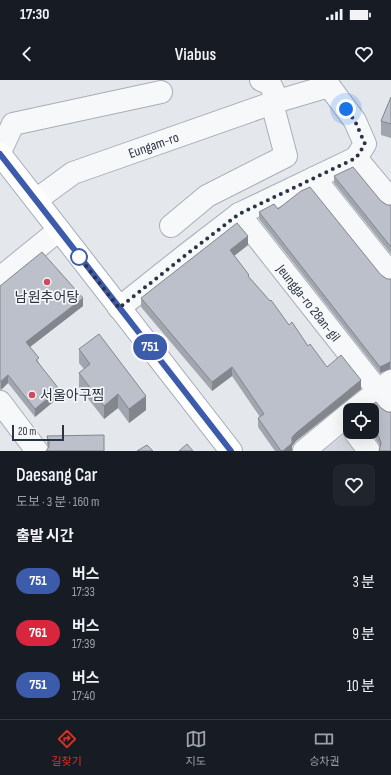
<!DOCTYPE html>
<html lang="ko">
<meta charset="utf-8">
<style>
:root{--surface:#171b24;--page:#20242c;--text:#f1f3f6;--muted:#9ea1a6;--line:#363941;--accent:#d93025}
body{margin:0;font-family:"Sofia Sans Condensed","Noto Sans KR",sans-serif;background:var(--page);color:var(--text);height:100vh;display:flex;flex-direction:column;font-size:15px;white-space:nowrap}
*{box-sizing:border-box;margin:0}
p{font-size:13px;color:var(--muted)}
.icon{flex:none;width:22px;height:22px;fill:none;stroke:currentColor;stroke-width:2;stroke-linecap:round;stroke-linejoin:round}
.map{position:relative;height:371px;overflow:hidden}
.panel{display:flex;flex-direction:column;background:var(--surface);flex:1}
.panel>*{flex:none}
.badge{padding:0 8px;border-radius:13px;font-size:14px;line-height:26px}
.buttons{position:absolute;left:343px;top:323px;display:grid;gap:8px}
.buttons a{display:grid;place-items:center;width:36px;height:36px;border-radius:8px;background:var(--surface);box-shadow:0 4px 16px #0002;font-size:20px}
.scale{position:absolute;left:12px;bottom:10px;width:52px;box-sizing:border-box;padding-left:4px;border:2px solid #2b3445;border-top:0;font-size:11px;line-height:14px;white-space:nowrap;color:#2b3445;-webkit-text-stroke:3px #f4f6f9;paint-order:stroke}
.you{position:absolute;width:20px;height:20px;margin:-10px;border:3px solid #fff;border-radius:50%;background:#1a73e8;box-shadow:0 0 0 6px #1a73e833}
.map>.badge{position:absolute;translate:-50% -50%;box-shadow:0 0 0 2px #fff}
h2{padding:0 16px;font-size:15px;line-height:36px}
.round{display:grid;place-items:center;flex:none;width:42px;height:42px;border-radius:8px;background:var(--page)}
.overview{display:flex;align-items:center;justify-content:space-between;height:68px;padding:0 16px}
h1{font-size:19px;font-weight:600;line-height:30px}
ul{padding:0;list-style:none}
li{display:flex;align-items:center;gap:12px;height:52px;padding:0 16px}
li div{flex:1}
li b{display:block;font-size:15px}
li em{font-style:normal}
li .badge{min-width:44px;font-weight:700;text-align:center}
.status{display:flex;justify-content:space-between;align-items:center;height:28px;padding:0 20px;background:var(--surface);direction:ltr}
.status svg{height:11px;fill:currentColor}
header{display:flex;justify-content:space-between;align-items:center;height:52px;padding:0 16px;background:var(--surface);font-size:18px;font-weight:600}
.tabs{display:flex;justify-content:space-around;align-items:center;height:56px;border-top:1px solid var(--line);background:var(--surface);font-size:11px;color:var(--muted)}
.tabs a{display:grid;justify-items:center;gap:2px}
.tabs .current{color:var(--accent)}
.map>svg:first-child{display:block}
.built{fill:#d2d6de}
.lines{fill:none;stroke-linecap:round;stroke-linejoin:round}
.minor-casing{stroke:#a9aeb7;stroke-width:24}
.major-casing{stroke:#a3abb8;stroke-width:24}
.minor{stroke:#f7f8fa;stroke-width:22}
.major{stroke:#fff;stroke-width:22}
.wall{fill:#a1a5ae}
.shaded-wall{fill:#83868d}
.building{fill:#bbc0ca;stroke:#83868d}
.line-casing{stroke:#fff;stroke-width:9}
.line{stroke:#3d5bab;stroke-width:6}
.walk{stroke:#2b3445;stroke-width:4;stroke-dasharray:0 7.2}
.stop-dot{fill:#fff;stroke:#3d5bab;stroke-width:2}
.poi-dot{fill:#d1495b;stroke:#f4f6f9;stroke-width:1.5}
.labels{text-anchor:middle;dominant-baseline:central;stroke-width:3.5;stroke-linejoin:round;paint-order:stroke}
.street-label{font-size:14px;fill:#2b3445;stroke:#f4f6f9}
.poi-label{font-size:14px;fill:#2b3445;stroke:#f4f6f9}
</style>
<div class="status"><b>17:30</b><svg viewBox="0 0 49 12"><path d="M0 12V9h3v3zM5 12V6h3v6zM10 12V3h3v9zM15 12V0h3v12zM26 1h20v11H26zM47 4h2v5h-2z"/></svg></div>
<header><svg class="icon" aria-label="back" viewBox="0 0 24 24"><path d="M15 5l-7 7 7 7"/></svg>Viabus<svg class="icon" aria-label="heart" viewBox="0 0 24 24"><path d="M12 20l-8-8c-3-5 5-10 8-4 3-6 11-1 8 4z"/></svg></header>
<div class="map">
<svg width="391" height="371" viewBox="0 0 391 371">
<rect width="100%" height="100%" fill="#e4e7ec"/>
<path class="built" d="M344 355 356 371H323Z"/>
<g class="lines">
<defs>
<g id="minor">
<path d="M261 0 270 4 278 21"/>
<path d="M329 6 355 41 365 64 356 78"/>
<path d="M0 72 13 44 161 12"/>
<path d="M356 78 391 120"/>
<path d="M314 98 391 194"/>
<path id="s1" d="M36 120 73 93 278 21 329 6"/>
<path id="s2" d="M239 134 391 327"/>
<path d="M171 146 207 116 286 76 272 23"/>
<path d="M0 198 59 150"/>
<path d="M119 228 187 174 239 134 356 78"/>
<path d="M0 322 37 371"/>
<path d="M354 330 391 301"/>
<path d="M355 352 369 371"/>
<path d="M304 371 350 333"/>
</g>
<path id="major" d="M0 74 231 371"/>
</defs>
<use href="#minor" class="minor-casing"/>
<use href="#major" class="major-casing"/>
<use href="#minor" class="minor"/>
<use href="#major" class="major"/>
</g>
<path class="wall" d="M391 17V58L381 55V41Z
M334 96 381 121 387 125H391V174L334 103Z
M278 129 387 199H391V289H390L380 293 259 139V132Z
M248 165 234 176 249 197 289 245 327 287 361 309 296 361 292 366V371H275L258 347V338L260 337 232 296 212 311 141 227V218Z
M0 206 83 226 30 267 39 283 59 317 35 337 8 303 0 310Z
M79 269 146 330 129 343 118 328 104 339 79 307V293L84 289 79 283Z
M381 328 387 332H391L380 367 379 364 371 352H372V330Z
M47 356 104 371 49 368 47 364Z"/>
<path class="shaded-wall" d="M248 156V165L230 179V170Z
M83 218V226L26 270V262Z
M390 282V289L380 293V287Z
M232 287V296L212 311V302Z
M8 295V303L1 310V302Z
M361 300V309L296 361 292 366V371H283L296 353Z
M59 309V317L35 337V329Z
M118 314V328L104 339V326Z
M146 316V330L129 343V329Z"/>
<path class="building" d="M391 17V44L381 41Z
M353 87 381 121 387 125H391V167L334 96Z
M310 107 381 195 387 199H391V282H390L380 287 259 132 274 124 278 129 301 111Z
M237 143 248 156 230 170 249 195 248 196 270 221 271 220 289 245 292 242 308 266 310 264 327 287 341 275 361 300 296 353 292 357V363L283 371H281L258 338 264 334 232 287 212 302 141 218Z
M42 172 83 218 26 262 39 278 36 280 59 309 35 329 8 295 0 302V206Z
M99 254 146 316 129 329 118 314 104 326 79 293 90 284 79 269Z
M376 322 381 328 387 332H391V371H379L381 363 379 357 372 347V330H365Z
M104 355V371H46L49 367V362L47 356Z
M187 364 193 371H179Z
M147 365 153 371H137Z"/>
<g class="lines">
<defs>
<path id="line" d="M0 74 231 371"/>
</defs>
<use href="#line" class="line-casing"/>
<use href="#line" class="line"/>
<path class="walk" d="M79 177 76 173 119 228 187 174 239 134 356 78 365 64 355 41 346 29"/>
</g>
<circle class="stop-dot" cx="79" cy="177" r="8"/>
<g class="poi-dot">
<circle cx="47" cy="202" r="4"/>
<circle cx="32" cy="315" r="4"/>
</g>
<g class="labels">
<g class="street-label">
<text stroke="none"><textPath href="#s1" startOffset="131">Eungam-ro</textPath></text>
<text stroke="none"><textPath href="#s2" startOffset="113">Jeungga-ro 28an-gil</textPath></text>
</g>
<g class="poi-label">
<text x="47" y="217">남원추어탕</text>
<text x="40" y="315" text-anchor="start">서울아구찜</text>
</g>
</g>
</svg>
<div class="buttons">
<a><svg class="icon" aria-label="locate" viewBox="0 0 24 24"><circle cx="12" cy="12" r="6"/><path d="M12 2v4M12 18v4M2 12h4M18 12h4"/></svg></a>
</div>
<div class="scale">20 m</div>
<div class="you" style="left:346px;top:29px"></div>
<b class="badge" style="left:150px;top:267px;background:#3d5bab;color:#fff">751</b>
</div>
<section class="panel">
<div class="overview"><div><h1>Daesang Car</h1><p>도보 · 3 분 · 160 m</p></div><a class="round"><svg class="icon" aria-label="heart" viewBox="0 0 24 24"><path d="M12 20l-8-8c-3-5 5-10 8-4 3-6 11-1 8 4z"/></svg></a></div>
<h2>출발 시간</h2>
<ul>
<li><span class="badge" style="background:#3d5bab;color:#fff">751</span><div><b>버스</b><p>17:33</p></div><em>3 분</em></li>
<li><span class="badge" style="background:#d7263d;color:#fff">761</span><div><b>버스</b><p>17:39</p></div><em>9 분</em></li>
<li><span class="badge" style="background:#3d5bab;color:#fff">751</span><div><b>버스</b><p>17:40</p></div><em>10 분</em></li>
</ul>
</section>
<nav class="tabs">
<a class="current"><svg class="icon" aria-label="directions" viewBox="0 0 24 24"><path d="M12 3l9 9-9 9-9-9zM9 14v-3h6M13 9l2 2-2 2"/></svg>길찾기</a>
<a><svg class="icon" aria-label="map" viewBox="0 0 24 24"><path d="M3 6l6-2 6 2 6-2v14l-6 2-6-2-6 2zM9 4v14M15 6v14"/></svg>지도</a>
<a><svg class="icon" aria-label="tickets" viewBox="0 0 24 24"><path d="M3 7h18v10H3zM15 7v10"/></svg>승차권</a>
</nav>
